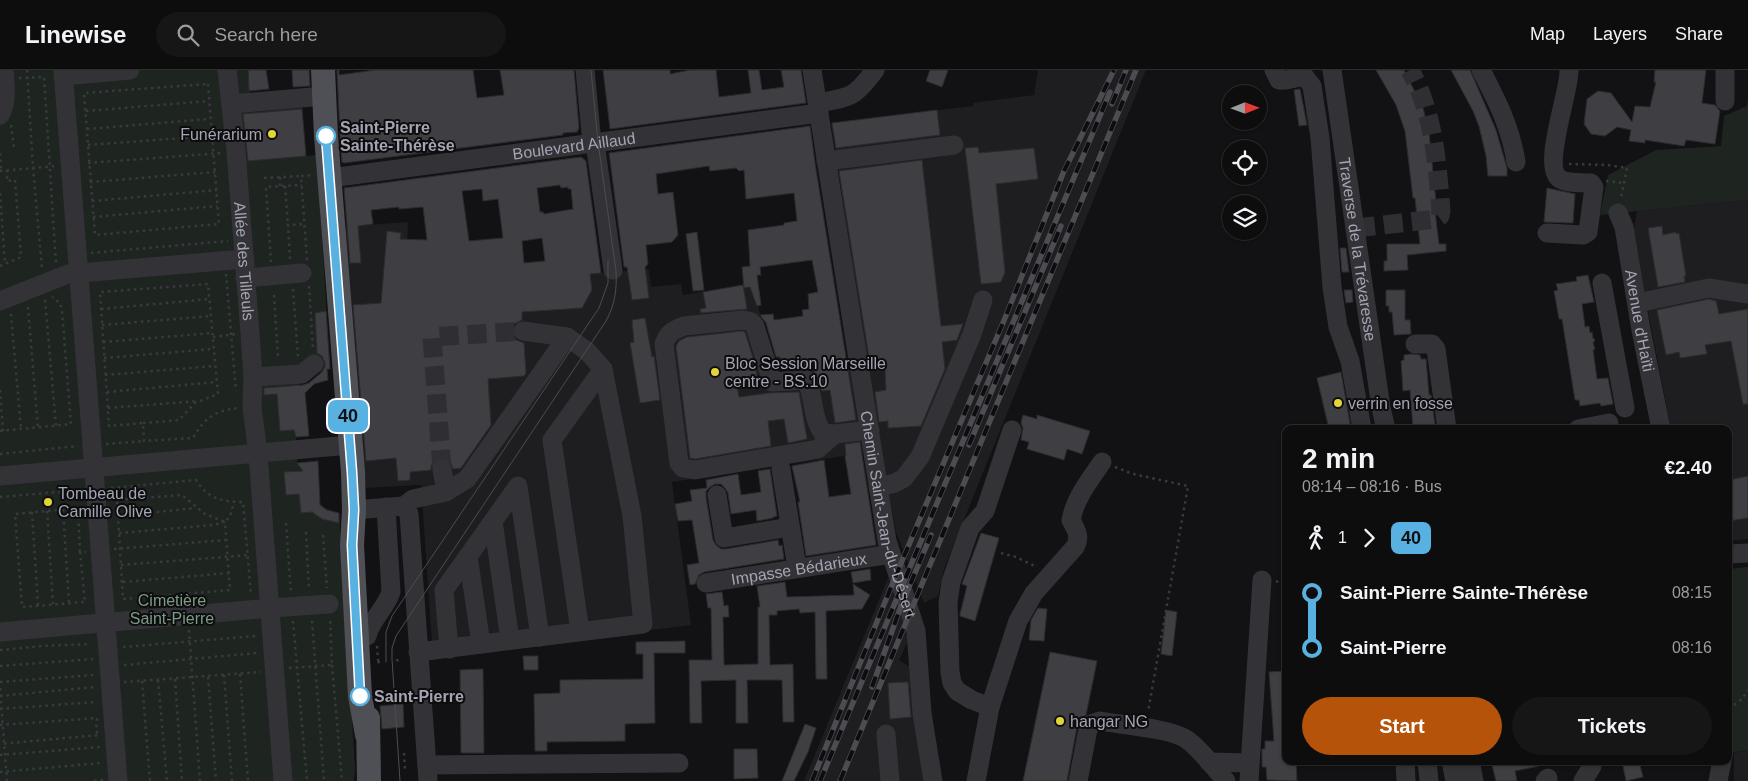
<!DOCTYPE html>
<meta charset="utf-8">
<style>
:root{--surface:#0e0d0e;--page:#171617;--text:#f1f3f6;--muted:#9b9c9e;--line:#2e2d2e;--accent:#b45309}
body{margin:0;font-family:Arial,sans-serif;background:var(--page);color:var(--text);height:100vh;display:flex;flex-direction:column;font-size:19px;white-space:nowrap}
*{box-sizing:border-box;margin:0}
p{font-size:16px;color:var(--muted)}
.icon{flex:none;width:28px;height:28px;fill:none;stroke:currentColor;stroke-width:2;stroke-linecap:round;stroke-linejoin:round}
.map{position:relative;flex:1;overflow:hidden}
.drawer{position:absolute;left:1282px;top:355px;width:450px;height:340px;display:flex;flex-direction:column;background:var(--surface);border-radius:10px;box-shadow:0 1px 4px #0004,0 0 0 1px var(--line)}
.drawer>*{flex:none}
.badge{padding:0 10px;border-radius:8px;font-size:18px;line-height:32px}
.needle{width:32px;rotate:89deg}
.fabs{position:absolute;left:1222px;top:15px;display:grid;gap:10px}
.fabs a{display:grid;place-items:center;width:45px;height:45px;border-radius:50%;background:var(--surface);box-shadow:0 1px 4px #0004,0 0 0 1px var(--line);font-size:25px}
.map>.badge{position:absolute;translate:-50% -50%;box-shadow:0 0 0 2px #fff}
.legs{display:flex;align-items:center;gap:8px;height:55px;padding:0 20px;font-size:16px}
.legs p{margin-inline-start:auto}
.headline{display:flex;align-items:center;justify-content:space-between;height:85px;padding:0 20px}
h1{font-size:28px;font-weight:700;line-height:38px}
.cta{display:flex;gap:10px;margin-top:auto;padding:10px 20px}
.cta a{flex:1;height:58px;border-radius:30px;background:var(--accent);color:#fff;font-size:20px;font-weight:700;line-height:58px;text-align:center}
.cta a+a{background:var(--page);color:var(--text)}
ul{padding:0 20px;list-style:none}
li{display:flex;align-items:center;gap:18px;height:55px;font-size:19px}
li i{display:grid;place-items:center;width:8px;height:100%;margin:0 6px;background:currentColor}
li i::after{content:'';width:12px;height:12px;margin:-6px;border:4px solid;border-radius:50%;background:var(--surface)}
li p{margin-inline-start:auto}
li:first-child i{background:linear-gradient(#0000 50%,currentColor 0)}
li:last-child i{background:linear-gradient(currentColor 50%,#0000 0)}
header{display:flex;align-items:center;gap:30px;box-sizing:border-box;height:70px;padding:0 25px;background:var(--surface);border-bottom:1px solid var(--line)}
header strong{font-size:24px}
nav{display:flex;gap:28px;margin-inline-start:auto;font-size:18px}
.search{width:350px;height:45px;background:var(--page);display:flex;align-items:center;gap:12px;box-sizing:border-box;padding:0 18px;border-radius:28px;color:var(--muted);font-size:19px}
.map>svg:first-child{display:block}
.built{fill:#1e1e20}
.green{fill:#1e2520}
.building{fill:#3e3e43;stroke:#2c2c2f;fill-rule:evenodd}
.lines{fill:none;stroke-linecap:round;stroke-linejoin:round}
.minor-tunnel{stroke:#2f2f33;stroke-width:19;stroke-dasharray:19 9;stroke-linecap:butt}
.path{stroke:#39393e;stroke-width:2.5;stroke-dasharray:2.5 4;stroke-linecap:butt}
.minor{stroke:#333337;stroke-width:19}
.major{stroke:#4f4f56;stroke-width:24}
.tram{stroke:#4c4c52;stroke-width:1}
.rail-casing{stroke:#4c4c52;stroke-width:5.5}
.rail{stroke:#0d0c0e;stroke-width:4;stroke-dasharray:11;stroke-linecap:butt}
.line-1-casing{stroke:#fff;stroke-width:11}
.line-1{stroke:#58b1e0;stroke-width:8}
.poi-dot{fill:#e3d439;stroke:#0d0c0e;stroke-width:2}
.stop-1-dot{fill:#fff;stroke:#58b1e0;stroke-width:2.5}
.labels{text-anchor:middle;dominant-baseline:central;stroke-width:4;stroke-linejoin:round;paint-order:stroke}
.stop-label{font-size:16px;font-weight:bold;fill:#a4a5b2;stroke:#0d0c0e;text-anchor:start}
.poi-label{font-size:16px;fill:#a4a5b2;stroke:#0d0c0e;text-anchor:start}
.street-label{font-size:16px;fill:#a4a5b2;stroke:#0d0c0e}
.park-label{font-size:16px;fill:#7c9c86;stroke:#0d0c0e}
</style>
<header>
<strong>Linewise</strong>
<div class="search"><svg class="icon" aria-label="search" viewBox="0 0 24 24"><circle cx="10" cy="10" r="6"/><path d="M15 15l6 6"/></svg>Search here</div>
<nav><a>Map</a><a>Layers</a><a>Share</a></nav>
</header>
<div class="map">
<svg width="1748" height="711" viewBox="0 0 1748 711">
<rect width="100%" height="100%" fill="#121113"/>
<path class="built" d="M1038 0H1146L944 499 938 526 924 533 896 462 871 320 831 53 973 36V33L1034 25Z
M1744 130 1748 131V469L1729 471V359H1671L1633 165 1637 141Z
M408 152 407 178 525 200 591 204 645 199 649 200 651 217 681 214 683 225 750 214 780 302 849 288 863 383 672 412 691 555 433 587 421 415 364 418 343 157Z
M888 508 912 563 899 590 910 597 927 711H804Z
M1748 680V711H1734V683Z"/>
<path class="green" d="M0 0H248L250 24 302 35 306 86 317 85 330 299H327L328 310 318 300C299 312 298 313 293 336L306 335 309 366 296 367 297 393 318 391V432L327 440 339 443 355 699 354 711H0Z
M1748 26V131L1744 130 1600 145 1608 105 1656 80 1721 76 1724 46 1747 36Z
M1748 497V680L1731 683 1729 643 1733 636 1729 633V499Z"/>
<path class="building" d="M248 0H266L269 19 249 21Z
M292 0H309L310 16 293 17Z
M337 0H339V5L375 0H473L477 28 504 25 500 0H574L579 58 577 62 563 63V65L344 93 342 92 340 65Z
M603 0H670V4L690 0H716L719 27 751 23 748 0H759L762 20 784 17 781 0H801L806 33 610 59Z
M930 0H948L942 17 926 11Z
M1376 0H1404L1423 38 1429 62 1437 142H1435L1439 174H1446V181L1407 185 1408 200 1384 201V191H1387V174H1420L1415 128H1413L1405 61 1396 35Z
M1451 0H1470L1496 60 1507 98V106H1488L1486 86 1479 56 1473 41Z
M1655 0H1706L1702 33 1715 35 1720 41 1715 74 1686 70 1684 76 1645 70V73L1629 71 1631 60 1617 57 1605 66 1591 64 1584 54 1587 29 1598 21 1611 23 1632 52 1635 36 1650 37 1656 12H1654Z
M1300 19 1307 55 1299 56 1294 20Z
M302 39 306 86 248 91 243 44Z
M937 40 940 65 836 78 832 53Z
M810 56 815 93 856 350 835 353 830 320 822 321 812 296 782 300 780 287H776L766 253 760 245 773 244 774 250 803 246 802 240 809 239 808 224 818 222 812 190 760 197 761 205H757L761 235 757 236 750 217 744 218 742 197 750 196 748 160 784 155V153L797 151 794 123 746 129 744 100 739 101 736 98 710 101 709 96 656 104 658 124 673 122 678 165 672 172 646 175 648 194 645 197 649 228 632 230 627 197H624L609 83Z
M978 77 979 83 1034 78 1038 109 996 114 1005 202 1001 212 981 214 965 78Z
M581 87 586 91 601 203 590 204 592 220 582 238 522 242V250L514 254 512 260 513 266 516 270 524 273 526 303 524 306 488 309 491 355 461 398 453 399 450 391 445 388H440L434 391 431 396V400L410 402V410L398 411 396 388 366 391 353 235 381 233 387 161 401 163 400 169 427 170 423 137 399 139V137L371 140 373 154 358 156 361 193H350L344 118ZM560 115 561 118 568 117V119H571L573 139 544 144 543 142H540L537 118ZM482 119 483 131 498 129 503 168 469 171 462 121ZM542 168 545 191 524 193 522 171Z
M922 90 941 256 963 254 957 270 942 272 945 299 921 356 888 358V351L879 352 875 322 886 320 885 300H871L839 101Z
M1547 118 1575 124 1573 153 1544 152Z
M1662 156 1663 165 1676 162V164L1679 163 1686 206H1684L1685 212 1658 217 1648 158Z
M697 162 704 220 693 221 686 164Z
M1340 178H1346L1349 202H1342Z
M1588 205 1594 232 1582 234 1585 257 1589 256 1590 263 1592 262 1593 268 1595 270 1593 273 1595 279 1593 280 1597 309 1608 308 1613 334 1601 336 1600 333 1580 336 1579 330H1575L1562 249H1559L1554 221 1558 220 1556 214 1577 211 1576 207Z
M743 215 747 239 701 243 700 239 706 238 703 222Z
M1344 220H1352L1353 232 1346 233Z
M1386 220H1405V250H1410L1411 264 1394 265 1392 242H1389V236H1386Z
M1709 229 1716 231 1719 244 1748 239V334H1743L1731 271 1705 275 1707 284 1680 288 1679 282 1666 285 1657 240Z
M326 241 330 299H327L328 310 314 314 305 323 309 366 296 367 294 360 280 361 277 324 264 325V318L303 315 309 313 322 302 325 297V293L322 286 317 283 315 243Z
M645 248 652 287 654 286 660 330 640 333 630 273 634 272 632 250Z
M742 261 745 262 755 294 757 307 736 312 739 327 769 323 799 322 807 369 788 373 784 349 768 351 771 376 695 389 690 388 676 276 679 271 687 267Z
M1411 284 1420 285 1421 289H1426L1429 325H1431L1435 355H1434V359H1419V356L1413 357 1410 320 1403 321 1401 291 1404 290V285Z
M1341 302 1351 359H1329L1317 308Z
M1023 345 1037 349V345L1090 361 1082 384 1067 379 1064 390 1027 379 1029 372 1021 370 1023 358 1021 353Z
M860 372 876 475 806 486 798 432H800L792 396 824 390 829 427 851 424 845 386H846L845 374Z
M318 391 320 435 327 440 339 443V453L322 449 312 442 301 443 299 424 286 425 284 402 303 401 297 393Z
M770 399 777 446 773 447V448L757 451 756 440 731 444 728 423 725 418 721 414H715L710 417 706 421V427L713 470 716 475 721 479H726L778 470 779 476 782 475 784 489 704 502 699 505 695 514 690 515 687 495 699 493 692 450 678 451 675 434 692 431 690 420 707 418 706 410 738 404 741 425 761 422 758 401Z
M1748 406V448L1729 451V410Z
M981 463 999 468 975 551 960 546V544L967 516 962 514Z
M870 499 871 510 853 513 851 502Z
M785 512 787 527 854 525 853 514 870 525 862 539 826 541 827 609H816L815 542 800 543 799 539 777 541V545H769L770 595 793 594 794 652H783L782 610H747L748 653H736V610L701 611 702 653H690L689 590H712L711 538H708L706 524 722 522 724 536 728 535 729 547H723L724 595 758 594V537H760L757 516Z
M1038 538 1047 539 1044 571 1029 570 1031 550Z
M1166 540 1177 542 1172 586 1161 584Z
M685 571V583H654L655 653 625 654V671L547 672V681H535L534 624 560 623V610L643 609V584H636V572Z
M1050 582 1097 591 1086 645 1081 648 1077 657 1067 711H1023Z
M523 586H538V600H524Z
M483 599 484 683H461L460 600Z
M1286 601V691H1296L1297 711 1267 710 1266 697H1262V679H1265V671H1274L1269 602Z
M908 612 911 647 890 649 888 613Z
M403 634 404 657 382 659 380 636Z
M805 654 816 658 808 682 794 711H782Z
M734 679H757L758 708 734 709Z
M1491 691H1538L1539 696 1515 701 1517 711H1496Z
M1622 691H1639L1643 707 1626 711Z"/>
<g class="lines">
<path class="minor-tunnel" d="M1356 158 1436 149 1440 146 1441 141C1437 92 1434 44 1410 0
M442 399 432 267 523 261"/>
<path class="path" d="M27 0 33 98 42 199
M19 8 44 7 56 193
M208 14 219 154 95 165 84 23Z
M86 41 209 31
M11 55 14 79
M87 59 210 49
M88 75 211 66
M0 83 1 101
M88 93 222 83
M1569 94 1608 95 1627 98 1621 128
M0 101 55 96
M280 107V116
M264 108 301 106
M1606 111 1624 113
M90 112 215 102
M285 116 288 155
M0 123 5 194
M92 131 217 120
M93 147 217 136
M91 183 228 171
M290 189 288 155 305 154
M307 190 301 106 312 105
M271 192 266 117 302 115
M0 196 21 187 15 110 7 111V100
M226 204 236 321
M309 216 313 278
M293 219 298 287
M274 225 278 288
M45 230 56 356
M28 237 38 358
M101 239 210 229
M11 244 21 359
M102 255 211 246
M213 267 236 264
M103 272 213 263
M104 288 213 279
M105 305 215 296
M0 320 3 361
M107 322 217 312
M108 338 197 331
M143 353 179 350 195 333 218 324 208 214 100 222 109 356 143 353 144 371 193 368C205 347 215 341 238 338
M0 361 71 354 62 241 60 233 52 227
M106 374 144 371
M0 384 78 376
M1115 397 1133 404 1188 416 1148 642
M111 418 196 410C208 429 223 432 243 432L251 525
M0 427 81 420
M63 439 69 532
M47 441 53 534
M32 442 38 535
M118 446 196 438
M286 453 291 523
M306 462 309 520
M119 463 213 455 225 452 230 520 123 529 117 430 182 425 205 444 225 452 230 446 234 432
M323 465 327 518
M114 479 227 470
M80 482 78 438 15 444 22 537 85 532 80 482H86
M1001 483 1016 487 1037 497
M121 495 249 485
M123 512 229 503
M1276 512 1286 508
M293 551 307 711
M312 551 324 711
M189 560 200 711
M377 576 378 590H382
M123 577 256 566V567
M0 580 42 576 91 574
M397 589 398 593
M378 591 380 594
M124 595 257 583
M332 595 342 711
M0 596 93 589
M289 598 332 595 330 548
M240 604 248 711
M224 605 232 711
M208 607 216 711
M175 609 182 711
M158 610 167 711
M142 611 150 711
M0 612 94 605
M124 612 261 602
M0 618 7 711
M0 626 95 617
M0 639 96 632
M1729 639 1742 629 1748 620
M0 655 97 648 96 661 99 665 0 674
M404 683 405 699
M0 685 100 677
M0 702 101 693
M94 711 103 710"/>
<g class="minor">
<path d="M63 0 118 711"/>
<path id="s1" d="M227 0 236 81 250 263 253 307 252 337 258 384 283 711"/>
<path d="M585 0 592 73"/>
<path id="s2" d="M812 0 887 471 916 561 922 643 933 711"/>
<path d="M1274 0 1279 10C1288 12 1296 6 1305 7L1312 16 1320 68 1332 217 1338 257 1350 291 1362 359"/>
<path id="s3" d="M1332 0 1381 338 1386 359"/>
<path d="M1481 0C1497 31 1511 58 1516 92"/>
<path d="M63 6 130 0"/>
<path d="M1725 31V0"/>
<path d="M818 33C851 27 854 28 875 0"/>
<path d="M231 34 324 26"/>
<path d="M0 45C8 31 5 16 4 0"/>
<path d="M595 73 613 200"/>
<path d="M826 91 954 75"/>
<path id="s4" d="M330 108 819 43"/>
<path id="s5" d="M1618 143 1624 157 1641 260 1661 359"/>
<path d="M1547 163 1583 165 1588 162 1594 117 1591 113C1582 112 1568 114 1560 109 1541 97 1570 21 1569 0"/>
<path d="M245 208 302 203"/>
<path d="M1602 213 1625 338"/>
<path d="M0 231 68 204 244 189"/>
<path d="M1637 233 1709 218 1748 224"/>
<path d="M523 261 567 267"/>
<path d="M1415 274H1432L1436 279 1447 359"/>
<path d="M253 307 302 304 314 294"/>
<path d="M1578 359 1609 353"/>
<path d="M835 364 818 379 695 400 683 398 679 393 664 274C668 263 673 260 684 256L743 250 751 252 755 256 772 312 806 310C815 326 811 347 823 363L835 364 870 360"/>
<path d="M442 399 446 422"/>
<path d="M781 399 797 498"/>
<path d="M0 406 350 375"/>
<path d="M878 417 895 413 904 408 920 387 972 264 983 230"/>
<path d="M717 425 724 468 790 457"/>
<path d="M404 436 413 429 446 422 467 409 567 267 587 281 603 299 632 446 643 554 418 582"/>
<path d="M354 440 404 436 409 444 428 711"/>
<path d="M493 451 510 570"/>
<path d="M1729 484 1748 483"/>
<path d="M468 486 481 574"/>
<path id="s6" d="M706 513 891 484"/>
<path d="M580 561 552 370 603 299"/>
<path d="M0 562 270 538 329 534"/>
<path d="M367 566C371 549 386 538 391 522L386 437"/>
<path d="M449 579 444 520 518 416 540 567"/>
<path d="M990 637 972 630 957 621 952 613 950 602 948 533 951 512 970 458 985 441 1012 360"/>
<path d="M886 664 890 711"/>
<path d="M1405 691 1406 711"/>
<path d="M1427 691 1429 711"/>
<path d="M1451 691 1455 711"/>
<path d="M1470 691 1474 711"/>
<path d="M1209 692 1250 693"/>
<path d="M427 695 679 693"/>
<path d="M976 711 990 637 1018 551 1034 523 1075 477C1081 466 1076 460 1071 450 1075 428 1090 410 1102 392"/>
<path d="M1078 711 1088 659 1091 654 1100 651C1121 655 1169 658 1186 669 1201 679 1213 697 1226 711"/>
<path d="M1249 711 1262 510"/>
<path d="M1545 711 1548 708"/>
<path d="M1583 711 1592 696V691"/>
<path d="M1718 711 1722 691"/>
</g>
<path class="major" d="M323 0 326 66 353 402 354 440 352 475 360 626 367 665
M368 648 369 711"/>
<path class="tram" d="M386 592V562L392 546 599 238 608 213V191
M400 711 392 589V578L396 566 606 251C615 235 617 219 616 201L598 72 591 0"/>
<defs>
<path id="rail" d="M1112 34 1126 0
M969 375 1061 156
M872 617 901 536 931 465
M812 711 894 510 1005 248 1064 101 1114 0
M820 711 1110 22
M840 711 1136 0"/>
</defs>
<use href="#rail" class="rail-casing"/>
<use href="#rail" class="rail"/>
</g>
<g class="lines">
<defs>
<path id="line-1" d="M326 66 352 402 354 440 352 475 360 626"/>
</defs>
<use href="#line-1" class="line-1-casing"/>
<use href="#line-1" class="line-1"/>
</g>
<g class="poi-dot">
<circle cx="272" cy="64" r="5"/>
<circle cx="715" cy="302" r="5"/>
<circle cx="1338" cy="333" r="5"/>
<circle cx="48" cy="432" r="5"/>
<circle cx="1060" cy="651" r="5"/>
</g>
<g class="stop-1-dot">
<circle cx="326" cy="66" r="9"/>
<circle cx="360" cy="626" r="9"/>
</g>
<g class="labels">
<g class="stop-label">
<text x="340" y="57">Saint-Pierre<tspan x="340" dy="18">Sainte-Thérèse</tspan></text>
<text x="374" y="626">Saint-Pierre</text>
</g>
<g class="poi-label">
<text x="262" y="64" text-anchor="end">Funérarium</text>
<text x="725" y="293">Bloc Session Marseille<tspan x="725" dy="18">centre - BS.10</tspan></text>
<text x="1348" y="333">verrin en fosse</text>
<text x="58" y="423">Tombeau de<tspan x="58" dy="18">Camille Olive</tspan></text>
<text x="1070" y="651">hangar NG</text>
</g>
<g class="street-label">
<text stroke="none"><textPath href="#s4" startOffset="246">Boulevard Aillaud</textPath></text>
<text stroke="none"><textPath href="#s3" startOffset="181">Traverse de la Trévaresse</textPath></text>
<text stroke="none"><textPath href="#s1" startOffset="192">Allée des Tilleuls</textPath></text>
<text stroke="none"><textPath href="#s5" startOffset="110">Avenue d'Haïti</textPath></text>
<text stroke="none"><textPath href="#s2" startOffset="451">Chemin Saint-Jean-du-Désert</textPath></text>
<text stroke="none"><textPath href="#s6" startOffset="94">Impasse Bédarieux</textPath></text>
</g>
<g class="park-label">
<text x="172" y="530">Cimetière<tspan x="172" dy="18">Saint-Pierre</tspan></text>
</g>
</g>
</svg>
<div class="fabs">
<a><svg class="needle" viewBox="-14 -14 28 28"><path d="M0-13l5 13h-10z" fill="#e53935"/><path d="M0 13l5-13h-10z" fill="#9b9c9e"/></svg></a>
<a><svg class="icon" aria-label="locate" viewBox="0 0 24 24"><circle cx="12" cy="12" r="6"/><path d="M12 2v4M12 18v4M2 12h4M18 12h4"/></svg></a>
<a><svg class="icon" aria-label="layers" viewBox="0 0 24 24"><path d="M12 4l9 5-9 5-9-5zM3 14l9 5 9-5"/></svg></a>
</div>
<b class="badge" style="left:348px;top:346px;background:#58b1e0;color:#111">40</b>
<section class="drawer">
<div class="headline"><div><h1>2 min</h1><p>08:14 – 08:16 · Bus</p></div><b>€2.40</b></div>
<div class="legs"><svg class="icon" aria-label="walk" viewBox="0 0 24 24"><circle cx="13" cy="4" r="2"/><path d="M13 8l-2 6 4 7M11 14l-3 7M7 12l3-4h3l4 4"/></svg>1<svg class="icon" aria-label="forward" viewBox="0 0 24 24"><path d="M9 5l7 7-7 7"/></svg><b class="badge" style="background:#58b1e0;color:#111">40</b></div>
<ul>
<li><i style="color:#58b1e0"></i><b>Saint-Pierre Sainte-Thérèse</b><p>08:15</p></li>
<li><i style="color:#58b1e0"></i><b>Saint-Pierre</b><p>08:16</p></li>
</ul>
<div class="cta"><a>Start</a><a>Tickets</a></div>
</section>
</div>
